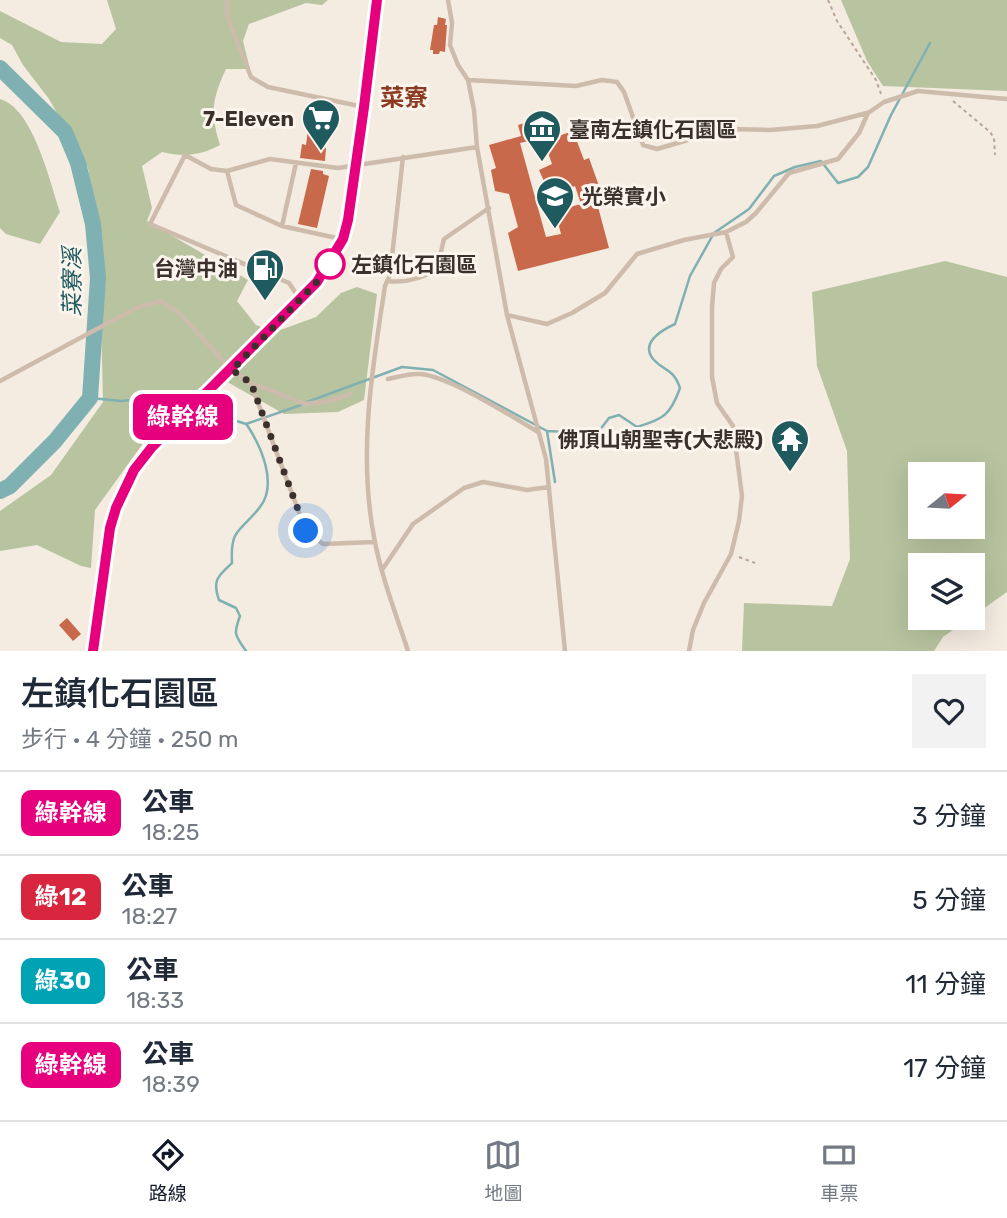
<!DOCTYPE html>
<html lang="zh-TW">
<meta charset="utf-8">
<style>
:root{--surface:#fff;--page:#f2f2f3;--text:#1f2937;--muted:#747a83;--line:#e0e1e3;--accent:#111827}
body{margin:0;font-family:Rubik,"Noto Sans TC",sans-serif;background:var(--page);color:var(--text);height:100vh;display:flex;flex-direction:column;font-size:26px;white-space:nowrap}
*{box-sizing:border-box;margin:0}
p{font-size:23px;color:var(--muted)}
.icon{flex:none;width:38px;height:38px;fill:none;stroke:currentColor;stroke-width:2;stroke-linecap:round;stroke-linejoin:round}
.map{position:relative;height:651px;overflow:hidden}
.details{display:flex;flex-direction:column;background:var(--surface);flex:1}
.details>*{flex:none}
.badge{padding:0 14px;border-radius:10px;font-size:24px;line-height:46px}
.needle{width:46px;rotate:72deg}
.fabs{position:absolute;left:908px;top:462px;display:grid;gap:14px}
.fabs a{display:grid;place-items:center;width:77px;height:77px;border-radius:0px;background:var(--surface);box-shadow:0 7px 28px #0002;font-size:35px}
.you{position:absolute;width:35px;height:35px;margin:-18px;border:5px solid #fff;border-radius:50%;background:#1a73e8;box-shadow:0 0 0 10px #1a73e833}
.map>.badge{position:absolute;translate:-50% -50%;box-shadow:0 0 0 4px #fff}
.round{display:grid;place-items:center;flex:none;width:74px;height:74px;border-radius:0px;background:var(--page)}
.summary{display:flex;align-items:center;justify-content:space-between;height:119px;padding:0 21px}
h1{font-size:33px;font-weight:600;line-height:52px}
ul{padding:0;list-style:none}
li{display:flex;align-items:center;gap:21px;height:84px;padding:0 21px;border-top:2px solid var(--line)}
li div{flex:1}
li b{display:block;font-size:26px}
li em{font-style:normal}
li .badge{min-width:77px;font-weight:700;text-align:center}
.menu{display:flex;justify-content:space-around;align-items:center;height:98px;border-top:2px solid var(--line);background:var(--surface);font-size:19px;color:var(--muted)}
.menu a{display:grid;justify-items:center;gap:4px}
.menu .active{color:var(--accent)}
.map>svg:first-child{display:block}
.green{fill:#b8c4a0;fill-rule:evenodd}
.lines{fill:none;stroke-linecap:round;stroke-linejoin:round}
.stream{stroke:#7fb0b2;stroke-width:2.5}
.river{stroke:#7fb0b2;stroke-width:16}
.building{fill:#c8694b}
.path{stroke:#b9a596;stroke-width:2;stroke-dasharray:3.5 3.5;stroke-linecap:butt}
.lane{stroke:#cdbbac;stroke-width:4.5}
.primary{stroke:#7d675c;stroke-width:12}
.line-casing{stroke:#fff;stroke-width:16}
.line{stroke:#e6007e;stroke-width:10}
.walk{stroke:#3b302b;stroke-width:7;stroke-dasharray:0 12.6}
.stop-dot{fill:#fff;stroke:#e6007e;stroke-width:3.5}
.labels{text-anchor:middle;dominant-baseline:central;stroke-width:6;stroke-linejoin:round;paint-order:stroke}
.poi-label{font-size:21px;font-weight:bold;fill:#3b302b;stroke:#fbf5ee;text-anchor:end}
.stop-label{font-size:21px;font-weight:bold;fill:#3b302b;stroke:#fbf5ee;text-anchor:start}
.water-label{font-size:23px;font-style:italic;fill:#1f5a5e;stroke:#fbf5ee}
.quarter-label{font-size:24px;font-weight:bold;fill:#8c3b22;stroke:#fbf5ee}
</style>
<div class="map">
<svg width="1007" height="651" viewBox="0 0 1007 651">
<rect width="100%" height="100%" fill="#f4ebe1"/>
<path class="green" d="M107 0H328L322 5 306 3 249 24 243 41 250 69H226C212 99 210 113 220 145 199 156 184 157 162 152L142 166 152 208 147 221 248 280 237 301 256 325 275 332 316 317 341 293 357 287 377 294 364 400 338 412 284 414 215 375 157 424 95 510 91 568 81 566 37 545 0 551V511L51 475 103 402 101 316 103 261 88 168 49 99 23 65 12 45 0 38V11L61 42 102 44 116 29Z
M841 0H1007V91L883 86 867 61Z
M0 99C33 108 50 182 60 212L40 244 6 234 0 228Z
M945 261 1007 277V592L973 616V565H920V618H970L943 637 934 651H742L744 603 832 606 850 559 847 451 817 366 812 292ZM920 474H973V527H920Z"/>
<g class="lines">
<path class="stream" d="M90 398 122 401 186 393 192 399
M307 402 402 367 433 370 547 431 567 432 587 436 599 431 609 418 619 415 637 427C664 418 670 416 680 388 673 368 665 372 654 360 639 343 662 330 675 324L690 276 714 233 749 209 774 176 795 167 821 161 838 183 858 177 868 167 891 115 930 43
M199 406 205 411 246 424 301 405
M547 431 555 482
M246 651C235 635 233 635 240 616L236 608 219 600C212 580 218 576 232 563 230 527 241 532 260 507 278 484 261 446 247 425"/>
<path class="river" d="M0 68 65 132 78 163 93 224 98 278 90 398 55 441 10 486 0 491"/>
</g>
<path class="building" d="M438 17 446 19 445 25H447L445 52 440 51 439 54H433V50H430L434 25H437Z
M310 115 325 117 321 147 326 148 325 161 300 158 302 144 306 145Z
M537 119 542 138 520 143 546 237 561 234 555 211 581 204 575 186 551 197 539 170 552 164 544 141 573 131 584 160 589 158 599 186 593 188 609 248 518 271 508 233 518 227 509 194 495 191 491 170 496 168 489 145 521 136 518 125Z
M311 169 323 171V174L329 176 317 228 298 224Z
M67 618 81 634 73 641 59 625Z"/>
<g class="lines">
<path class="path" d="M828 0 837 21 876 80 881 94
M953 101 990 132 994 138 995 155
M739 557 755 563"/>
<path class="lane" d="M227 0V16L251 77 268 87 364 107
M448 0 452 23 450 45 458 65 468 80 474 110 477 147 507 315 546 459 565 651
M468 80 576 86 602 80 617 82 624 92 643 145 657 149 726 129 770 130 817 126 867 113
M403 157 390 275 385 286C372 369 358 453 374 537 381 576 396 614 408 651
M227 171 236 205 282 226 341 239
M282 226 296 163
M387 281C405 283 422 279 437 269L444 239 489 208
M299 298 289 283 150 224 185 155 211 169 227 171 270 159 338 168 477 147
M507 315 547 324 572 313 605 293 637 254 684 240 726 232 746 222 756 213 789 173 838 159 859 133 868 113 884 102 918 91 1007 99
M388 379C398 377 410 373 420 374 449 376 511 416 538 432
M0 381 136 308 161 301 181 315 232 370 251 383 305 404 329 401 351 394
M251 384 306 531 323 544 374 542
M382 570 413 524 464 488 483 482 527 490 549 487
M689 651 693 630 704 603 731 554 739 521 742 496 733 426 717 403 712 377V307L714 283 721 269 733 257 726 232"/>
<path class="primary" d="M93 651 110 528 116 508 134 470 152 447 317 282 343 239 348 220 364 108 377 0"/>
</g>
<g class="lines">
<defs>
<path id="line" d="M93 651 110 528 116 508 134 470 152 447 317 282 343 239 348 220 364 107 377 0"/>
</defs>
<use href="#line" class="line-casing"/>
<use href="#line" class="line"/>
<path class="walk" d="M306 531 251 383 232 370 317 282 330 264"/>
</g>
<defs>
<symbol id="supermarket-pin" viewBox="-11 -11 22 30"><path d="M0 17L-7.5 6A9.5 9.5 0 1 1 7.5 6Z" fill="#1f5a5e" stroke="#fbf5ee"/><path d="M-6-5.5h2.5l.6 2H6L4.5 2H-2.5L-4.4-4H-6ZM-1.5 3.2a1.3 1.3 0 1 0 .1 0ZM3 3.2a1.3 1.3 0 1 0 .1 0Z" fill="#fff"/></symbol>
<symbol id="museum-pin" viewBox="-11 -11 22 30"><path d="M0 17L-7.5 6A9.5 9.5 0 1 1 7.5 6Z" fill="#1f5a5e" stroke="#fbf5ee"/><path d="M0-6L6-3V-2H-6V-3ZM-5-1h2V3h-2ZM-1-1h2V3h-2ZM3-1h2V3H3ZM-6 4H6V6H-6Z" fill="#fff"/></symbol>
<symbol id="school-pin" viewBox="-11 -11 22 30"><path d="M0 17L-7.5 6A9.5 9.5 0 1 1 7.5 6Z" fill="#1f5a5e" stroke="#fbf5ee"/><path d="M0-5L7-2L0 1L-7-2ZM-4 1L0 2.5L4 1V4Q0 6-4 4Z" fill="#fff"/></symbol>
<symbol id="fuel-pin" viewBox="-11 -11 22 30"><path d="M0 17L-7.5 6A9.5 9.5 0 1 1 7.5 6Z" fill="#1f5a5e" stroke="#fbf5ee"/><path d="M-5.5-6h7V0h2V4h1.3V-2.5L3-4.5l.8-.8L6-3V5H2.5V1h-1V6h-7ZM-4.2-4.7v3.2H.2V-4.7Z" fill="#fff"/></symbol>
<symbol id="temple-pin" viewBox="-11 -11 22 30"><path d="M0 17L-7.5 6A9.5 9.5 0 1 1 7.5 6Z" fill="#1f5a5e" stroke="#fbf5ee"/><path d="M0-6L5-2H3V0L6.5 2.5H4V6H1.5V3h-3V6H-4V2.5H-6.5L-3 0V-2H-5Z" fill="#fff"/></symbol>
</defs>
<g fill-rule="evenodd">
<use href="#supermarket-pin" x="299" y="96" width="44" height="60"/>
<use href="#museum-pin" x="520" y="107" width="44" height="60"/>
<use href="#school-pin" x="533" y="174" width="44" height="60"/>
<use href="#fuel-pin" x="243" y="246" width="44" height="60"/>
<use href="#temple-pin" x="768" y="417" width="44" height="60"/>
</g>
<circle class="stop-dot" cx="330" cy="264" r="14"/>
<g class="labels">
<g class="poi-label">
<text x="294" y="118">7-Eleven</text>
<text x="569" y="129" text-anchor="start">臺南左鎮化石園區</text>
<text x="582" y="196" text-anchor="start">光榮實小</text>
<text x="238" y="268">台灣中油</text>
<text x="763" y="439">佛頂山朝聖寺(大悲殿)</text>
</g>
<g class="stop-label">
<text x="351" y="264">左鎮化石園區</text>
</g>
<g class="water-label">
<text transform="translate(72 282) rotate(-90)">菜竂溪</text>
</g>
<g class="quarter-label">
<text x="404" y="98">菜寮</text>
</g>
</g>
</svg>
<div class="fabs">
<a><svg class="needle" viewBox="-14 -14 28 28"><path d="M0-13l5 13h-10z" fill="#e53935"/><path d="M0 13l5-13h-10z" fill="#747a83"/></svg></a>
<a><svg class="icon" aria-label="layers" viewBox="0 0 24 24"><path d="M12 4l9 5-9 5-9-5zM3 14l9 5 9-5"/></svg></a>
</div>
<div class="you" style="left:306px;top:531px"></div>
<b class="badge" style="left:183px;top:417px;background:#e6007e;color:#fff">綠幹線</b>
</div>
<section class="details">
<div class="summary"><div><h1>左鎮化石園區</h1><p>步行 · 4 分鐘 · 250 m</p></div><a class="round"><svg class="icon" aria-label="heart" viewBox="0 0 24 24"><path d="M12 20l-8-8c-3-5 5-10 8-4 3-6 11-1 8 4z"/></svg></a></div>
<ul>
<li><span class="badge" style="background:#e6007e;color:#fff">綠幹線</span><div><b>公車</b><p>18:25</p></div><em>3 分鐘</em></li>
<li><span class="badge" style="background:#d7263d;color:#fff">綠12</span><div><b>公車</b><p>18:27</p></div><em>5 分鐘</em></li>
<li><span class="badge" style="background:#00a3b4;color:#fff">綠30</span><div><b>公車</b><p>18:33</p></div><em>11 分鐘</em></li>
<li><span class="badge" style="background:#e6007e;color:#fff">綠幹線</span><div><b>公車</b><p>18:39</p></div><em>17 分鐘</em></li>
</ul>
</section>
<nav class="menu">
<a class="active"><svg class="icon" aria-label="directions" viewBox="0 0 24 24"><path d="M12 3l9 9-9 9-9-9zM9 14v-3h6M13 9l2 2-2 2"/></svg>路線</a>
<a><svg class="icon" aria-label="map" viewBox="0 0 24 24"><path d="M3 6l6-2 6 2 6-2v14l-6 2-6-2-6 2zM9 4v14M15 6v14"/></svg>地圖</a>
<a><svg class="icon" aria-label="tickets" viewBox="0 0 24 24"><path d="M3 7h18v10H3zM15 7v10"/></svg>車票</a>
</nav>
